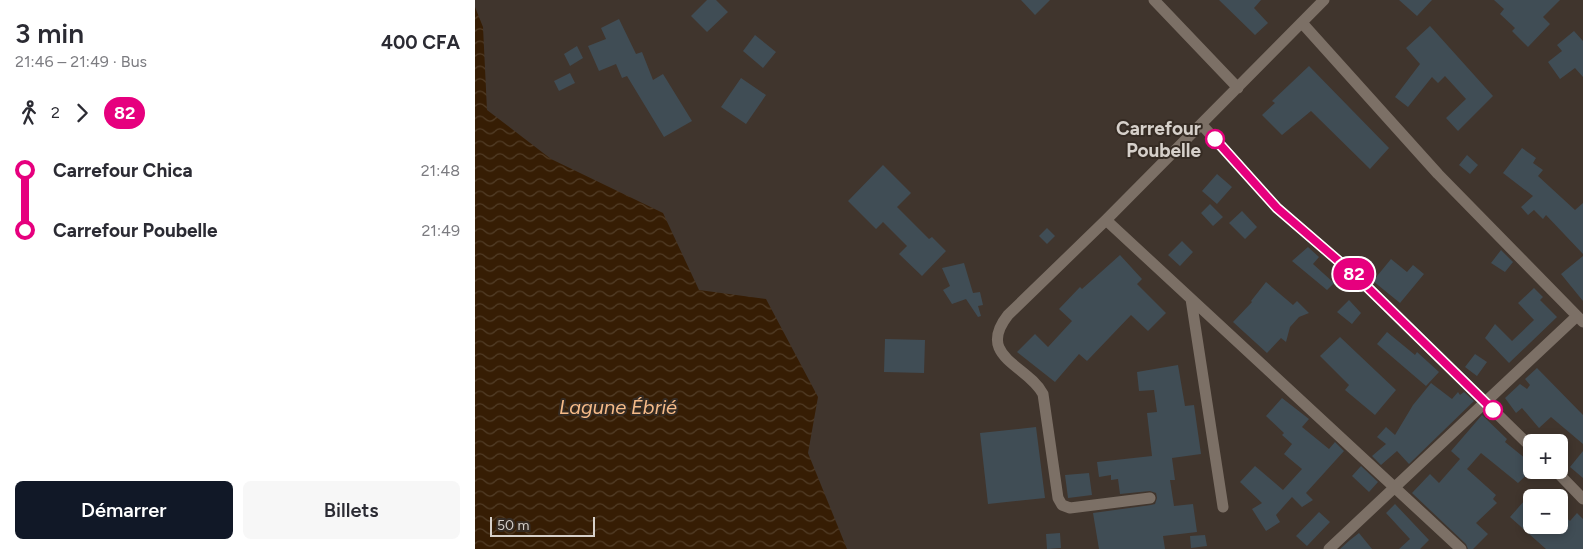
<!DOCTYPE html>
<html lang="fr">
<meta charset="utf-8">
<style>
:root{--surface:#fff;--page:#f7f7f7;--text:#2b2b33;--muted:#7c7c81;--accent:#111827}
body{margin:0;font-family:Figtree,sans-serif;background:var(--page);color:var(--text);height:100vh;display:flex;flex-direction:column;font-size:19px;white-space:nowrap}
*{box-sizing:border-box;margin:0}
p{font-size:16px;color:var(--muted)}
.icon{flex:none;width:28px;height:28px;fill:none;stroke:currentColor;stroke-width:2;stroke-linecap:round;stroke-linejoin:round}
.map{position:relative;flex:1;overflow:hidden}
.panel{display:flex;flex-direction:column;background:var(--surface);width:475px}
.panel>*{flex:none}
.badge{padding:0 10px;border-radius:16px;font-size:18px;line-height:32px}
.fabs{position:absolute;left:1048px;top:434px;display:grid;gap:10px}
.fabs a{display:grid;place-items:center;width:45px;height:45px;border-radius:8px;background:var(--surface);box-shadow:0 2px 8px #0003;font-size:25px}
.scale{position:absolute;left:15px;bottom:12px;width:105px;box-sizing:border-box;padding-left:5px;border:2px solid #d6d0ca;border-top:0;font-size:14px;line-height:18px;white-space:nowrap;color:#d6d0ca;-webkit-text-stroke:4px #352b23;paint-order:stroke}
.map>.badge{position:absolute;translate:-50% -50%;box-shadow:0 0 0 2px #fff}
.legs{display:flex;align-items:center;gap:8px;height:55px;padding:0 15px;font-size:16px}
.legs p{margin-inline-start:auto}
.overview{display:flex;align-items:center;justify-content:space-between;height:85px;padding:0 15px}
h1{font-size:28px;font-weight:600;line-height:38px}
.action{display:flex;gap:10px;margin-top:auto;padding:10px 15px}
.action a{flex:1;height:58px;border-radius:8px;background:var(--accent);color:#fff;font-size:20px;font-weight:600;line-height:58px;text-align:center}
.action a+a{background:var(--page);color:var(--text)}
ul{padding:0 15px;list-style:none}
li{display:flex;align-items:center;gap:18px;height:60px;font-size:19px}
li i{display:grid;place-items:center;width:8px;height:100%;margin:0 6px;background:currentColor}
li i::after{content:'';width:12px;height:12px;margin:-6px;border:4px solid;border-radius:50%;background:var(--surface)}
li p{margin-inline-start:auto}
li:first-child i{background:linear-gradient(#0000 50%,currentColor 0)}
li:last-child i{background:linear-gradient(currentColor 50%,#0000 0)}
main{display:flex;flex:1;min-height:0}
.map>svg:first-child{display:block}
.water{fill:url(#water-waves)}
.building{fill:#404d55}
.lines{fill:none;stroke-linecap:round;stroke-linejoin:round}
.minor{stroke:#7c7066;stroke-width:11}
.line-1-casing{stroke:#fff;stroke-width:11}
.line-1{stroke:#e6007e;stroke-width:8}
.stop-1-dot{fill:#fff;stroke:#e6007e;stroke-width:2.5}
.labels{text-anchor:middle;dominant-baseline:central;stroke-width:4;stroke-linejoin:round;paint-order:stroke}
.stop-label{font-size:19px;font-weight:bold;fill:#d6d0ca;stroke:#352b23;text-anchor:end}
.water-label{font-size:20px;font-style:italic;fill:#f6bb88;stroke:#352b23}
</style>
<main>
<section class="panel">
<div class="overview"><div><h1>3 min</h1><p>21:46 – 21:49 · Bus</p></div><b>400 CFA</b></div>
<div class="legs"><svg class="icon" aria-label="walk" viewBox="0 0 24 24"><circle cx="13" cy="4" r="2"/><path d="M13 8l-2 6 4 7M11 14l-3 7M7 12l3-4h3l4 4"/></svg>2<svg class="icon" aria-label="forward" viewBox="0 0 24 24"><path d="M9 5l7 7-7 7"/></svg><b class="badge" style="background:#e6007e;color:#fff">82</b></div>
<ul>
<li><i style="color:#e6007e"></i><b>Carrefour Chica</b><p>21:48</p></li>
<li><i style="color:#e6007e"></i><b>Carrefour Poubelle</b><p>21:49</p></li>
</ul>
<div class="action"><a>Démarrer</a><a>Billets</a></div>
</section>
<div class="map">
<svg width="1108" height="549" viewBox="0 0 1108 549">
<defs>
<pattern id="water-waves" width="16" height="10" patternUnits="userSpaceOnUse" patternTransform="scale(1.25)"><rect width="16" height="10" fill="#361d04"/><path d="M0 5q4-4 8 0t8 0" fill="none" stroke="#523d27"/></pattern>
</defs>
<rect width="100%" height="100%" fill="#40352d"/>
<path class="water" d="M0 7 8 27 12 110 76 159 188 213 224 290 291 299 343 397 333 453 372 549H0Z"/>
<path class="building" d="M232 0H241L253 12 232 32 216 16Z
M546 0H575L560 15Z
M744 0H786L779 8 793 23 780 35Z
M924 0H957L942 16Z
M1019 0H1085L1068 17 1075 24 1053 47 1037 31 1040 28 1025 14 1029 9Z
M144 19 161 54 167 52 178 80 188 74 217 121 189 137 152 76 147 78 141 64 124 71 113 46 131 39 126 28Z
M955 26 1018 96 983 131 971 118 991 99 970 76 963 83 957 77 933 107 920 97 945 64 931 48Z
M1099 31 1108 41V77L1100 68 1085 79 1073 62 1087 51 1082 45Z
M280 35 301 52 288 68 268 51Z
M102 46 108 58 95 66 89 54Z
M834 66 914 148 895 169 836 111 807 135 787 115 800 103 797 101Z
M95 73 100 83 84 91 79 81Z
M266 78 291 95 271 124 246 107Z
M1047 148 1061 158 1058 163 1068 170 1063 176 1100 210 1108 203V254L1071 215 1068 219 1059 210 1053 215 1046 207 1058 196 1028 173Z
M992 155 1003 165 995 174 984 165Z
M408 165 436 193 422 207 454 239 457 237 471 251 447 276 424 254 432 246 408 222 401 229 373 201Z
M742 174 757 187 742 204 727 191Z
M735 204 748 217 738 226 726 213Z
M767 211 782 227 770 239 754 223Z
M572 228 580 236 572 244 564 236Z
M707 241 718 252 705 266 693 255Z
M833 247 844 257 838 264 859 283 852 290 817 261Z
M1026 250 1038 262 1030 272 1016 263Z
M645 255 667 279 662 284 691 313 673 331 656 315 612 361 604 354 580 382 542 352 560 334 573 347 597 321 584 309 605 287 607 289Z
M1108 256V301L1086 274Z
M916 259 932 272 938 265 949 274 925 303 898 281Z
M489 263 498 293 505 292 508 305 503 306 506 316 503 317 491 299 477 304 468 290 475 286 467 268Z
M791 282 818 305 822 301 834 313 824 317 815 327 811 342 806 338 792 353 758 322 777 302 776 301Z
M1059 288 1068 297 1065 300 1082 317 1034 363 1010 338 1020 324 1037 341 1059 320 1043 303Z
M874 300 886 313 877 324 862 312Z
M912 332 940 355 942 352 964 372 951 386 902 344Z
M865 337 921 390 900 415 870 390 874 385 845 356Z
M410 339 450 340 449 373 409 372Z
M1000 354 1012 362 1002 376 990 367Z
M703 365 710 406 719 405 726 454 697 458 700 480H695L699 506 718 504 722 532 688 536 690 549H624L618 513 676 505 680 504 682 498 681 493 675 491 645 494 643 479 636 480V475L624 477 622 462 677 456 672 413 682 412 679 390 664 391 662 372Z
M1062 368 1108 415V444L1076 417 1064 428 1047 408 1041 413 1030 398 1045 384 1052 389 1055 385 1050 379Z
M956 383 977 399 983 392 985 395 989 392 999 401 934 464 922 451 906 465 897 456 911 444 902 437 911 427 920 435 938 405Z
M807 398 834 419 827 427 854 449 860 442 869 451 831 493 838 500 827 507 817 497 801 515 805 522 791 531 777 509 787 503 765 482 780 466 808 490 827 469 809 454 817 444 807 435 809 433 791 416Z
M1007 415 1032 439 1030 442 1056 463V471L1043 483 1006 453 992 469 1021 495 1018 499 1022 503 1001 523 1013 534 998 549H993L991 544 937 493 955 474 964 483 985 459 976 451Z
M561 427 570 498 513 504 505 433Z
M1108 451V478L1095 467Z
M886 466 903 482 894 492 877 476Z
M614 473 617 495 593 498 590 475Z
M1056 493V525H1084V511L1095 521 1102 513 1108 519V549H1071L1035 517Z
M920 504 954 540 945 549H924L935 539 911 513Z
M844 512 855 522 832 546 821 536Z
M585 533 586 548 572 549 571 534Z
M884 533 897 549H865L875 540Z
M730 535 732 546 716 548 715 536Z"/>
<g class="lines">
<path class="minor" d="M679 0 763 88
M828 24 963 174 1108 322
M727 125 802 208 881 276 1056 447
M631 220 986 549
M716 299 748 507
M1080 470 1108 499
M675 498 595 508 587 505 583 498 568 394C553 365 500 357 533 315L631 220 849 0
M854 549 1102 316"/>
</g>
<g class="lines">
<defs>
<path id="line-1" d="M740 139 802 208 881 276 1018 410"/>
</defs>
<use href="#line-1" class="line-1-casing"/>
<use href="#line-1" class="line-1"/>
</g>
<g class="stop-1-dot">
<circle cx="740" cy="139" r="9"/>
<circle cx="1018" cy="410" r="9"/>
</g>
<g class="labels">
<g class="stop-label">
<text x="726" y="128">Carrefour<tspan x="726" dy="22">Poubelle</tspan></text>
</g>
<g class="water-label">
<text x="143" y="407">Lagune Ébrié</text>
</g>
</g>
</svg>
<div class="fabs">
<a>+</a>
<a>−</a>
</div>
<div class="scale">50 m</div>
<b class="badge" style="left:879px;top:274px;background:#e6007e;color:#fff">82</b>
</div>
</main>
